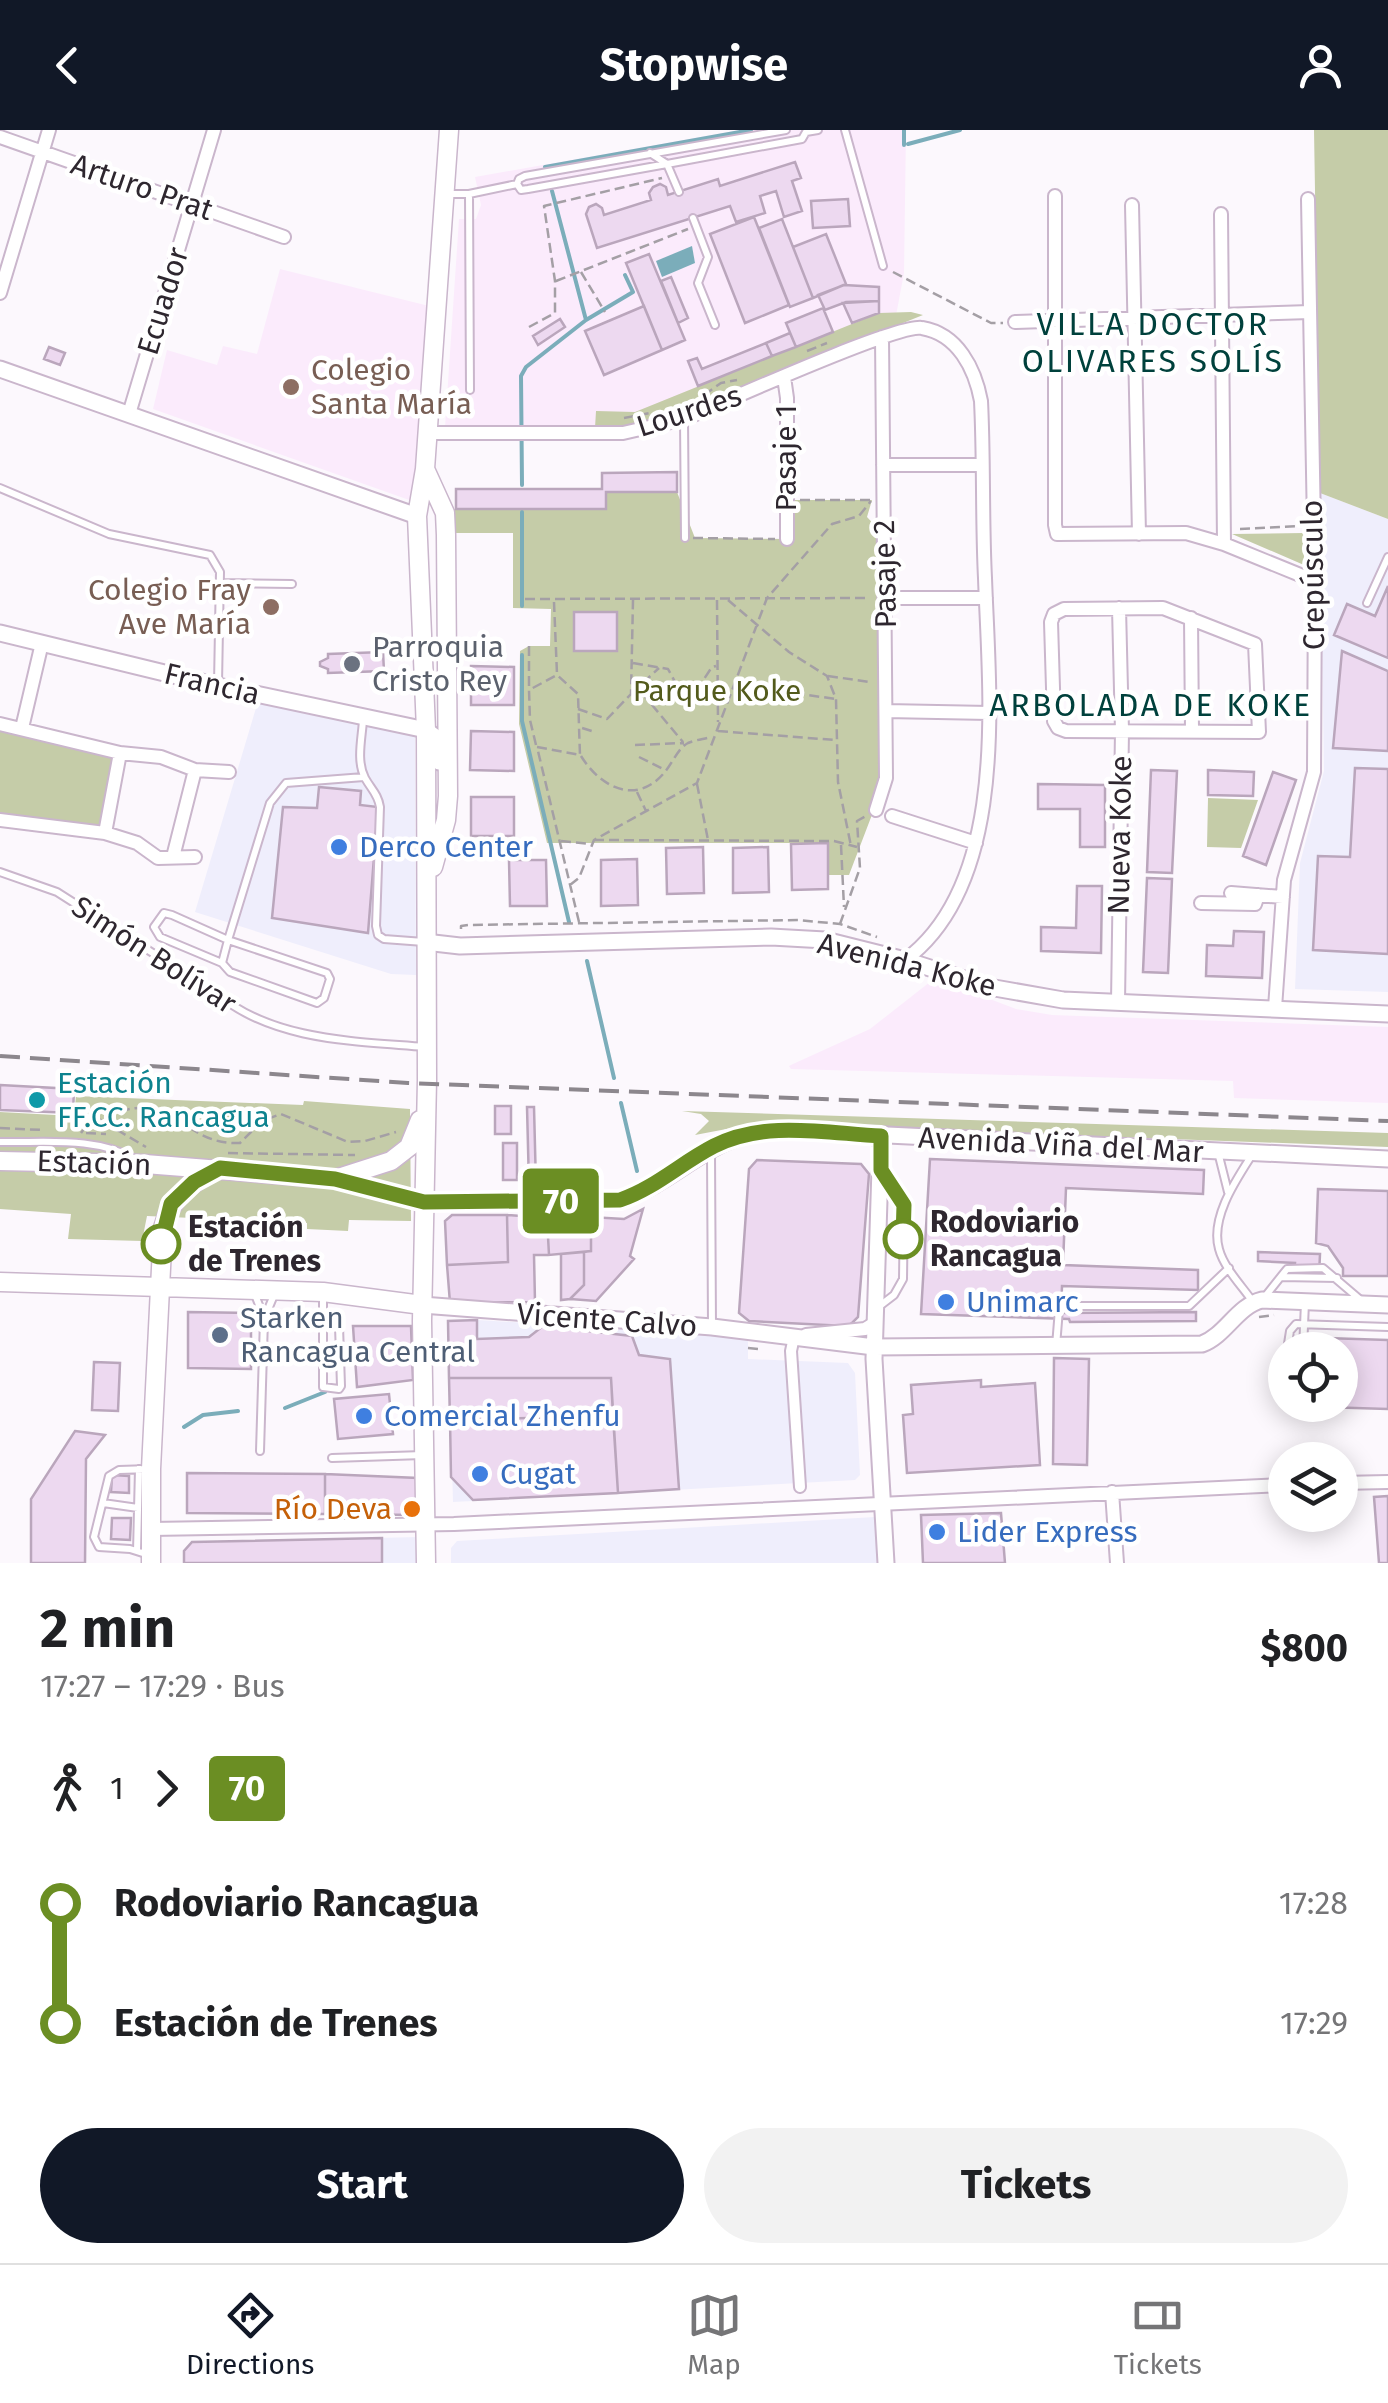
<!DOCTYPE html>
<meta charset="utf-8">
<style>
:root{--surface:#fff;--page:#f2f2f2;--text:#202124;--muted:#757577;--line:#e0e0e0;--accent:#111827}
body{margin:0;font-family:"Fira Sans",sans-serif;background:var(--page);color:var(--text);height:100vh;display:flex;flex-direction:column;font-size:38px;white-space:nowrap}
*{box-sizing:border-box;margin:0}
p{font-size:32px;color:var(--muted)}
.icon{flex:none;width:55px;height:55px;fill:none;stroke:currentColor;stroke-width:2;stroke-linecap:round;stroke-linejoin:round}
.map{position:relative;height:1433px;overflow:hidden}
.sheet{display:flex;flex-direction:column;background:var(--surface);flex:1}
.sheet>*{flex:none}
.badge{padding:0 20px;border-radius:8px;font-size:35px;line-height:65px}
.fabs{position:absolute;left:1268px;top:1202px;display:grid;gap:20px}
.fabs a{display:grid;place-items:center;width:90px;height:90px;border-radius:50%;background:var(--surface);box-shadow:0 5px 25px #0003;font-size:50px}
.map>.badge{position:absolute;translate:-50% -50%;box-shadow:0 0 0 5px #fff}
.legs{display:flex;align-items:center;gap:15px;height:110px;padding:0 40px;font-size:32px}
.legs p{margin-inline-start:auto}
.headline{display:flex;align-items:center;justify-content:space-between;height:170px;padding:0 40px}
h1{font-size:55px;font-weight:700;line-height:75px}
.primary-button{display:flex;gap:20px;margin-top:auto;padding:20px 40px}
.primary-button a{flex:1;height:115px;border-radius:60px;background:var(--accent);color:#fff;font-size:40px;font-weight:700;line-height:115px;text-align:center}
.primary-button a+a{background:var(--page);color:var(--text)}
ul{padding:0 40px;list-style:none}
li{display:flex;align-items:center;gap:35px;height:120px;font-size:38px}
li i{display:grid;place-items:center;width:15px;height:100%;margin:0 12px;background:currentColor}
li i::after{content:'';width:25px;height:25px;margin:-12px;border:8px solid;border-radius:50%;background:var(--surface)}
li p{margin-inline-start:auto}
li:first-child i{background:linear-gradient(#0000 50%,currentColor 0)}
li:last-child i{background:linear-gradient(currentColor 50%,#0000 0)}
header{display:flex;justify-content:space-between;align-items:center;height:130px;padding:0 40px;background:var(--accent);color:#fff;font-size:45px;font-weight:700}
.tab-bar{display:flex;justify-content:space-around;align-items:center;height:140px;border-top:2px solid var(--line);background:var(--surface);font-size:28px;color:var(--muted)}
.tab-bar a{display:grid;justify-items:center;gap:5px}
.tab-bar .active{color:var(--accent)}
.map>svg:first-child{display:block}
.commercial{fill:#efeefc}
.built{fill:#fbebfc}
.green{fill:#c5cca8}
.water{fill:#7badba}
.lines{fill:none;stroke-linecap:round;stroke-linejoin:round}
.stream{stroke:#7badba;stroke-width:4}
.building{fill:#edd9f0;stroke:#baa6bc;stroke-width:2.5}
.service-casing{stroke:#cab6cc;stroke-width:10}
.pedestrian-casing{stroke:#cab6cc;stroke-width:14}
.minor-casing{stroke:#cab6cc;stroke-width:16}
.tertiary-casing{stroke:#cab6cc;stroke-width:19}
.secondary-casing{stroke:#cab6cc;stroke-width:21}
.path{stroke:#a49fa5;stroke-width:2.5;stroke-dasharray:10 5;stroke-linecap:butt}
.service{stroke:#fff;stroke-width:6}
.pedestrian{stroke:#fff;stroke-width:10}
.minor{stroke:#fff;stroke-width:12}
.tertiary{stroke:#fff;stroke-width:15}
.secondary{stroke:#fff;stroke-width:18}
.rail{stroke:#8c878d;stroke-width:4;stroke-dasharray:20 10;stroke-linecap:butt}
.line-1-casing{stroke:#fff;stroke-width:22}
.line-1{stroke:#6b8e23;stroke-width:15}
.education-dot{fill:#8d6e63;stroke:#fff;stroke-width:4}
.worship-dot{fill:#6b7280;stroke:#fff;stroke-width:4}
.shop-dot{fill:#3f7fe0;stroke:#fff;stroke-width:4}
.culture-dot{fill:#0f9aa8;stroke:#fff;stroke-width:4}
.stop-1-dot{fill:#fff;stroke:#6b8e23;stroke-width:5}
.service-dot{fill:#5c6f8a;stroke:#fff;stroke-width:4}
.food-dot{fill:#e8710a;stroke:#fff;stroke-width:4}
.labels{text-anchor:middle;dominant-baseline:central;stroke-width:9;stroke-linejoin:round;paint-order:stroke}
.street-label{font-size:30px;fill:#2e272f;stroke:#fff}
.education-label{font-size:30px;fill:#785e54;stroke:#fff;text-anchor:start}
.worship-label{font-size:30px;fill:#5b616d;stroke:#fff;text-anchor:start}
.park-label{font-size:30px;fill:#535b1c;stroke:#fff}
.shop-label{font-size:30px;fill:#366cbe;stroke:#fff;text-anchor:start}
.culture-label{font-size:30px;fill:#0d838f;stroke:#fff;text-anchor:start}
.stop-label{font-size:30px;font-weight:bold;fill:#2e272f;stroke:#fff;text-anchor:start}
.service-label{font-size:30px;fill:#4e5e75;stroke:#fff;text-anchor:start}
.food-label{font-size:30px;fill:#c56008;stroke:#fff;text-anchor:end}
.neighbourhood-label{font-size:32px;letter-spacing:2.5px;fill:#00413c;stroke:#fff}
</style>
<header><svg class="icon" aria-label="back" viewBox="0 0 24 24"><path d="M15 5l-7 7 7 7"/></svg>Stopwise<svg class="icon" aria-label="person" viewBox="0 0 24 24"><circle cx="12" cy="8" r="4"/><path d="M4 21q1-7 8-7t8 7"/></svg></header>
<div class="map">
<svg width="1388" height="1433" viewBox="0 0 1388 1433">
<rect width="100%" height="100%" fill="#fcf8fd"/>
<path class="commercial" d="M1320 363 1388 389V862L1295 859 1300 733 1324 641Z
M259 568 415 604 416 845 391 844 195 782Z
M477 1190 748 1206V1229L848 1233 855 1243 860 1345 855 1350 453 1372 448 1191Z
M875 1387 881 1393 883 1433H451V1418L457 1411Z
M419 1407V1433H184V1421L192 1412Z"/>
<path class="built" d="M739 0H906L904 143 894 196 679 283 602 298 445 297 459 89H476L481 75 475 47Z
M280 139 429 176 420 331 412 371 153 279 167 220 217 235 223 216 257 224Z
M935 848 1016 879 1052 885 1388 897V973L1234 968 1233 951 791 939 789 936 793 934 870 899Z"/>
<path class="green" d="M1314 0H1388V389L1320 363Z
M911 182 923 185 679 283 648 293 595 298 596 281 635 282 879 183Z
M606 362H677L695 408 786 409 787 370H872L867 387 884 405 886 648 849 745H827V713H547L519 594 520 521 529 516H550L551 479 513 478V403H454V379H605Z
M1304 403V435L1232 404Z
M0 599 116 624 104 699 0 687Z
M1208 668 1258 670 1241 718 1207 717Z
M76 966 303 975 304 971 410 979 411 1091 349 1090 348 1101 307 1099V1093L147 1086 142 1111 68 1109 71 1084 0 1079V982L74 986Z
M682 981 1388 1003V1017L795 995 739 1000 737 997 695 1005 709 991 701 984Z"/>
<path class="water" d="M692 116 695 133 662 147 656 131Z"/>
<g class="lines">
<path class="stream" d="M908 14 960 0
M904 15V0
M545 37 751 0
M552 61 586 190
M522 355 521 246 526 237 586 190 633 162 625 145
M522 476V382
M522 525V591L569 792
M587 831 614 948
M621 973 637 1041
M285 1278 325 1262
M184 1297 203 1285 238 1281"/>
</g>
<path class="building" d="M795 32 801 48 792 51 802 81 784 87 776 61 760 66 765 83 736 92 730 76 597 118 586 84 589 77 596 74 602 78 604 85 651 70 649 63 653 57 660 54 666 57 668 65 718 49 720 56Z
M848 69 850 96 813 98 811 71Z
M754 87 789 175 745 193 710 104Z
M782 89 813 168 790 177 759 98Z
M826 104 846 154 813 168 793 117Z
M649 124 685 210 662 220 626 133Z
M671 147 688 188 678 193 661 151Z
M844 155 879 157V171L846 172 825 180 818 165Z
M879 171V183L852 193 843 173Z
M644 176 662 220 604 245 585 201Z
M823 178 833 202 796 217 786 193Z
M560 189 565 197 538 215 533 206Z
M790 203 796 217 772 226 766 213Z
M766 213 772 226 698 256 688 231 697 228 702 239Z
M49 217 65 223 60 235 44 229Z
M677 342V362H606V379H456V359H602V343Z
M1388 456V528L1334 505 1347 474 1375 486Z
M574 482H617V521H574Z
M1342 521 1388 541V621L1333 618Z
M383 522 384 541 328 543V539L320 536V532L328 528V524Z
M471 536 514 537V575H471Z
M471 601 514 602V641L470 640Z
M1355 638 1388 639V824L1313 820 1318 726 1350 727Z
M1151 640 1177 641 1172 743 1147 742Z
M1208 640 1254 642 1253 666 1208 665Z
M1273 642 1296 650 1266 735 1243 726Z
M1038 654 1105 655V717H1080V679H1038Z
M319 657 361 661 360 675 378 677 368 803 272 788 283 677 317 678Z
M471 667H514V706H471Z
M828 713V759L792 760 791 714Z
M703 717 704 763 667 764 666 718Z
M768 717 769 762 733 763V718Z
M637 729 638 775 601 776V730Z
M509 730H546L547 776H510Z
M1147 748 1172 749 1168 843 1143 842Z
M1077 756H1102L1101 823 1041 821V797L1076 798Z
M1234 801 1264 802 1262 848 1206 846 1207 815 1233 816Z
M0 955 74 959 73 983 0 980Z
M495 976H511V1004H495Z
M527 977H534L536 1056H529Z
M503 1013H517V1050H503Z
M930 1029 1204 1040 1203 1064 1066 1058 1063 1135 1198 1140V1160L1062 1156 1061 1183 1196 1182V1191L1070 1192 1069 1189 921 1184Z
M757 1030 861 1034 869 1044 858 1187 852 1193 846 1196 749 1191 739 1183 749 1039Z
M1318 1059 1388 1061V1146H1343V1138L1328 1116 1316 1113Z
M643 1079 630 1126 634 1129 596 1171 570 1169 584 1155V1122L591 1121V1087L624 1089Z
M452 1085H507L508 1132 447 1135 445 1091Z
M507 1085 547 1088 549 1125H534L535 1172 450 1173 447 1135 508 1132Z
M591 1087V1121L549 1125 547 1088Z
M584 1122V1155L570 1169 561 1170V1124Z
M1258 1122 1320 1124 1319 1146 1294 1145 1295 1133 1258 1131Z
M188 1182 251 1183V1239L188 1238Z
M477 1190V1209L529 1207 543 1196 632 1206 639 1225 670 1229 679 1359 618 1363 611 1248H449L448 1191Z
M353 1196H411L413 1250 357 1257Z
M1325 1208 1388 1210V1279L1322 1277 1340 1275V1220H1324Z
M1054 1228 1089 1229 1087 1335 1053 1334Z
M94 1232 120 1233 118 1281 92 1280Z
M449 1248H611L613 1286 450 1290Z
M981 1250V1257L1035 1253 1040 1335 907 1343 903 1285 913 1284 911 1255Z
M389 1264 393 1304 338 1309 334 1269Z
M613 1286 618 1363 473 1370 451 1347 450 1290Z
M75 1301 105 1305 86 1329 85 1433H31V1369Z
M187 1343 325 1344V1384L187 1383Z
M325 1344 418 1348V1385L325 1384Z
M112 1345 129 1346V1363L111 1362Z
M1388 1366V1433H1379L1374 1367Z
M1001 1383 1005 1433H923L921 1385Z
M112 1388H131L130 1410 111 1409Z
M382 1408V1433H184V1421L192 1412Z"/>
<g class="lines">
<defs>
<path id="service" d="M845 0 883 136
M650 23 667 34 802 9 806 2 818 0
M517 54 519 49 525 46 786 0
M449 64H469L517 54 521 60 528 59 667 34 679 62
M469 64 470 260
M693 88 708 127 698 153 715 195
M684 289 685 408
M0 358 109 404 210 425 220 442 218 554
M220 453 292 454
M1367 473 1388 427
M363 590C362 608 356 631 365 648 371 659 378 664 380 677L376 796 378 805 384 809 424 812
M0 742 57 762 217 864C274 911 354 911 425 917
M228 810 327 843 330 849 324 868 317 873 230 842 222 833Z
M222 833 160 807 154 797 164 783 172 785 228 810 270 673 286 653 364 647
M0 1012C44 1013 96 1006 135 1029
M1218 1022 1228 1062
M711 1024 712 1196
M1252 1025C1236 1050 1210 1088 1219 1119 1224 1138 1242 1156 1253 1172
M1281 1147 1337 1148
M254 1162 264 1188
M323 1166V1257L339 1259 341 1256 339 1196 323 1195
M1263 1169 1287 1139 1323 1138 1363 1172
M877 1178 894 1165 903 1149 904 1075 883 1043
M1056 1216 1059 1179 1062 1176H1189L1229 1138
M1287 1220 1290 1201 1296 1194 1388 1197
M1303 1220 1305 1172
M260 1321 264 1189 274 1165
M332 1328 423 1325
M103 1373 138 1378
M137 1421 139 1339
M149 1425 130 1419 99 1417 94 1407 109 1346 119 1340 150 1339"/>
<path id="pedestrian" d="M794 1207 791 1221 800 1357"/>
<path id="minor" d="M0 7 284 107
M1055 66V395L1057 404 1186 403 1224 414 1315 451
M1132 75 1139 404
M1221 84 1224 414
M0 163 49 0
M1015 192 1310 182
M784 247 787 268V409
M129 284 214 0
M426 303H623L684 289C720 274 898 193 922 198 958 204 975 239 981 271 984 330 982 389 985 448 989 563 1010 752 905 830
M883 335H982
M885 468H986
M1163 478 1255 514 1259 602 1066 601 1058 598 1054 591 1051 492 1054 484 1064 479Z
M1191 488 1192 601
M886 581 989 583
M0 594 120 623 161 627 195 640 229 642
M22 598 42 513
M876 680 886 648 882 207
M892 686 976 713
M0 690 105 703 137 713 158 728 195 727
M105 703 120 623
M173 727 195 640
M1231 763 1283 767
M1201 773 1255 774 1258 765
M1118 872 1122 601 1119 478
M1275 878 1284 750 1314 642 1315 451 1308 69
M806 1205 865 1199 875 1193
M1340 1353 1388 1352
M1112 1362 1117 1433
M151 1399 454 1394 1285 1355"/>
<path id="tertiary" d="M0 239 417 386
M0 503 218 556 426 600 438 609 439 632
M425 812 460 816 771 807 825 810 905 830 989 857 1063 870 1388 884
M881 1006 874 1229 886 1433
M335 1049 424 1072 620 1070C685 1049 705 1003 783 1000L1388 1029
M422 1175 712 1197 874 1217 1202 1214C1226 1205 1237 1176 1262 1170L1388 1175"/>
<path id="secondary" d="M425 339 445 383 446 405 448 666 446 690 433 737
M0 1031 145 1034 335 1049 391 1031 409 1017 420 990
M0 1152 323 1162 422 1175
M151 1433V1339L163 1098C171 1066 191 1053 220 1038
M426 1433 422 1191 427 950 426 600 417 386 425 339 449 0"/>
</defs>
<use href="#service" class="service-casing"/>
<use href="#pedestrian" class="pedestrian-casing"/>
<use href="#minor" class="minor-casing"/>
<use href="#tertiary" class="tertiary-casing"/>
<use href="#secondary" class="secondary-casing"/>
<path class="path" d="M581 142 605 182
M893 142 991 193H1003
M556 151 688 99
M529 197 555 183V151L544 76 662 48
M807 221 827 213
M704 265 721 253 737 250
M624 288 650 283
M800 370H872
M1240 399 1302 396
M693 408 775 409
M525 469 869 468
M717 470 718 592
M728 470 789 522 827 546 836 569 838 652 851 716
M554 472 557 544
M529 516V558
M633 533 668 539 680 561 700 555 712 537 716 536
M828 546 870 552
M735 555 836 569
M632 563 659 538
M642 563 683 612
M632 564 679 561
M578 579 607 589 631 564 633 470
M718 601 835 610
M536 615 530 590 529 560 557 545 578 564 579 595
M635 615 684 613
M581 626C600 657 636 676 664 643 672 634 678 618 688 613 695 610 704 609 711 607
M639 627 665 640
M697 654 708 710
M637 662 646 681
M594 710 834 711 857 717
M561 711 591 714
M841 715 844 777
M570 755 579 748 594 710 697 653 767 468 832 394 859 386 871 371
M579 792 537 617 580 625 579 597 595 602
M840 794 860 738 857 691 866 686
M461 799V796L468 795 798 790 840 794 877 807
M74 986 119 1001 146 1017
M0 998 43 1000
M81 1003C87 994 91 995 100 990 174 952 179 1016 240 1013L262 991 281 984 348 1012 365 1011 396 1002
M86 1003 106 1004
M228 1023 355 1025
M1259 1187 1274 1185
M748 1218 759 1219"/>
<use href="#service" class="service"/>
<use href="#pedestrian" class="pedestrian"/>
<use href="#minor" class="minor"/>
<use href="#tertiary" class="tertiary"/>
<use href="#secondary" class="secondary"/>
<path class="rail" d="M0 926 408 953 1388 991"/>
</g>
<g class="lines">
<defs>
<path id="line-1" d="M161 1114 171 1074 194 1052 220 1038 335 1049 424 1072 620 1070C655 1058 681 1033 714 1016 765 990 825 1003 881 1006V1040L904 1075 903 1109"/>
</defs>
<use href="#line-1" class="line-1-casing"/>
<use href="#line-1" class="line-1"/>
</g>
<g class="education-dot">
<circle cx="291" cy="257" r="10"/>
<circle cx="271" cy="477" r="10"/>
</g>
<circle class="worship-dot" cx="352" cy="534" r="10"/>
<g class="shop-dot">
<circle cx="339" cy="717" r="10"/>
<circle cx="946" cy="1172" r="10"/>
<circle cx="364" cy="1286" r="10"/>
<circle cx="480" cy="1344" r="10"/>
<circle cx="937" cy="1402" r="10"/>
</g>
<circle class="culture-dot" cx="37" cy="970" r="10"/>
<g class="stop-1-dot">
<circle cx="903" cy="1109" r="18"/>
<circle cx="161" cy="1114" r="18"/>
</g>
<circle class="service-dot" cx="220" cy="1205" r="10"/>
<circle class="food-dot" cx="412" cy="1379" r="10"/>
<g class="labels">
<g class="street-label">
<text transform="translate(142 57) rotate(19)">Arturo Prat</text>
<text transform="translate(163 171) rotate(-73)">Ecuador</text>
<text transform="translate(689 281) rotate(-18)">Lourdes</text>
<text transform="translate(786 328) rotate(-90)">Pasaje 1</text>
<text transform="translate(885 444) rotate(-91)">Pasaje 2</text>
<text transform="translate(1313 445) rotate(-91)">Crepúsculo</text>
<text transform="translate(212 554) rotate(13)">Francia</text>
<text transform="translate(1120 705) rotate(-89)">Nueva Koke</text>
<text transform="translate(154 825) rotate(33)">Simón Bolívar</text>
<text transform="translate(907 835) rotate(14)">Avenida Koke</text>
<text transform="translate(1061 1015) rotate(3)">Avenida Viña del Mar</text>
<text transform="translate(94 1033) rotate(2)">Estación</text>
<text transform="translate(607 1190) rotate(4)">Vicente Calvo</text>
</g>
<g class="education-label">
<text x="311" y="240">Colegio<tspan x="311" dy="34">Santa María</tspan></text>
<text x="251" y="460" text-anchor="end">Colegio Fray<tspan x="251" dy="34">Ave María</tspan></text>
</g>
<g class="worship-label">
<text x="372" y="517">Parroquia<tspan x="372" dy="34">Cristo Rey</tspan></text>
</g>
<g class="park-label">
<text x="717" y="561">Parque Koke</text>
</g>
<g class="shop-label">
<text x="359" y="717">Derco Center</text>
<text x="966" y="1172">Unimarc</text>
<text x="384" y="1286">Comercial Zhenfu</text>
<text x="500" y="1344">Cugat</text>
<text x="957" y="1402">Lider Express</text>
</g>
<g class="culture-label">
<text x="57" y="953">Estación<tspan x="57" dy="34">FF.CC. Rancagua</tspan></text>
</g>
<g class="stop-label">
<text x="930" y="1092">Rodoviario<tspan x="930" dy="34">Rancagua</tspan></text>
<text x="188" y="1097">Estación<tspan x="188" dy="34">de Trenes</tspan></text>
</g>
<g class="service-label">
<text x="240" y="1188">Starken<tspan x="240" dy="34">Rancagua Central</tspan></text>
</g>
<g class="food-label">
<text x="392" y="1379">Río Deva</text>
</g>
<g class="neighbourhood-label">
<text x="1153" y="194">VILLA DOCTOR<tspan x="1153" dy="37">OLIVARES SOLÍS</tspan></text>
<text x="1151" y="575">ARBOLADA DE KOKE</text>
</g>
</g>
</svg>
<div class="fabs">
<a><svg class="icon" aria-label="locate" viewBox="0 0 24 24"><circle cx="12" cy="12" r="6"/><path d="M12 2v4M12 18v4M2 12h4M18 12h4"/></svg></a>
<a><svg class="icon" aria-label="layers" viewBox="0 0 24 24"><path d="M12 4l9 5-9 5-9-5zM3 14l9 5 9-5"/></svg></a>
</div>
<b class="badge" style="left:561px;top:1071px;background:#6b8e23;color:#fff">70</b>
</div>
<section class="sheet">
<div class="headline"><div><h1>2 min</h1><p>17:27 – 17:29 · Bus</p></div><b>$800</b></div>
<div class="legs"><svg class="icon" aria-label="walk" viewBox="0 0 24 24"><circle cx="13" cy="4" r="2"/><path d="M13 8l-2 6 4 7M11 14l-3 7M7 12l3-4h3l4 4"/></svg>1<svg class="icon" aria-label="forward" viewBox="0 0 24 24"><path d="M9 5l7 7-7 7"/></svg><b class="badge" style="background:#6b8e23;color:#fff">70</b></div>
<ul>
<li><i style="color:#6b8e23"></i><b>Rodoviario Rancagua</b><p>17:28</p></li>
<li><i style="color:#6b8e23"></i><b>Estación de Trenes</b><p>17:29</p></li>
</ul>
<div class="primary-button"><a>Start</a><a>Tickets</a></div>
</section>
<nav class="tab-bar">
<a class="active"><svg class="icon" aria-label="directions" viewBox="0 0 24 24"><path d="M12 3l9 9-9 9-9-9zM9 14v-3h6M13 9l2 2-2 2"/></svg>Directions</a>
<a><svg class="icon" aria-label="map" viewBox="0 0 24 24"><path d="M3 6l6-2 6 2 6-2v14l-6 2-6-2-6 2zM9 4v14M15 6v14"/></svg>Map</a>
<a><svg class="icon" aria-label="tickets" viewBox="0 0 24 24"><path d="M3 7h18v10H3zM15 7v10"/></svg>Tickets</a>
</nav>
